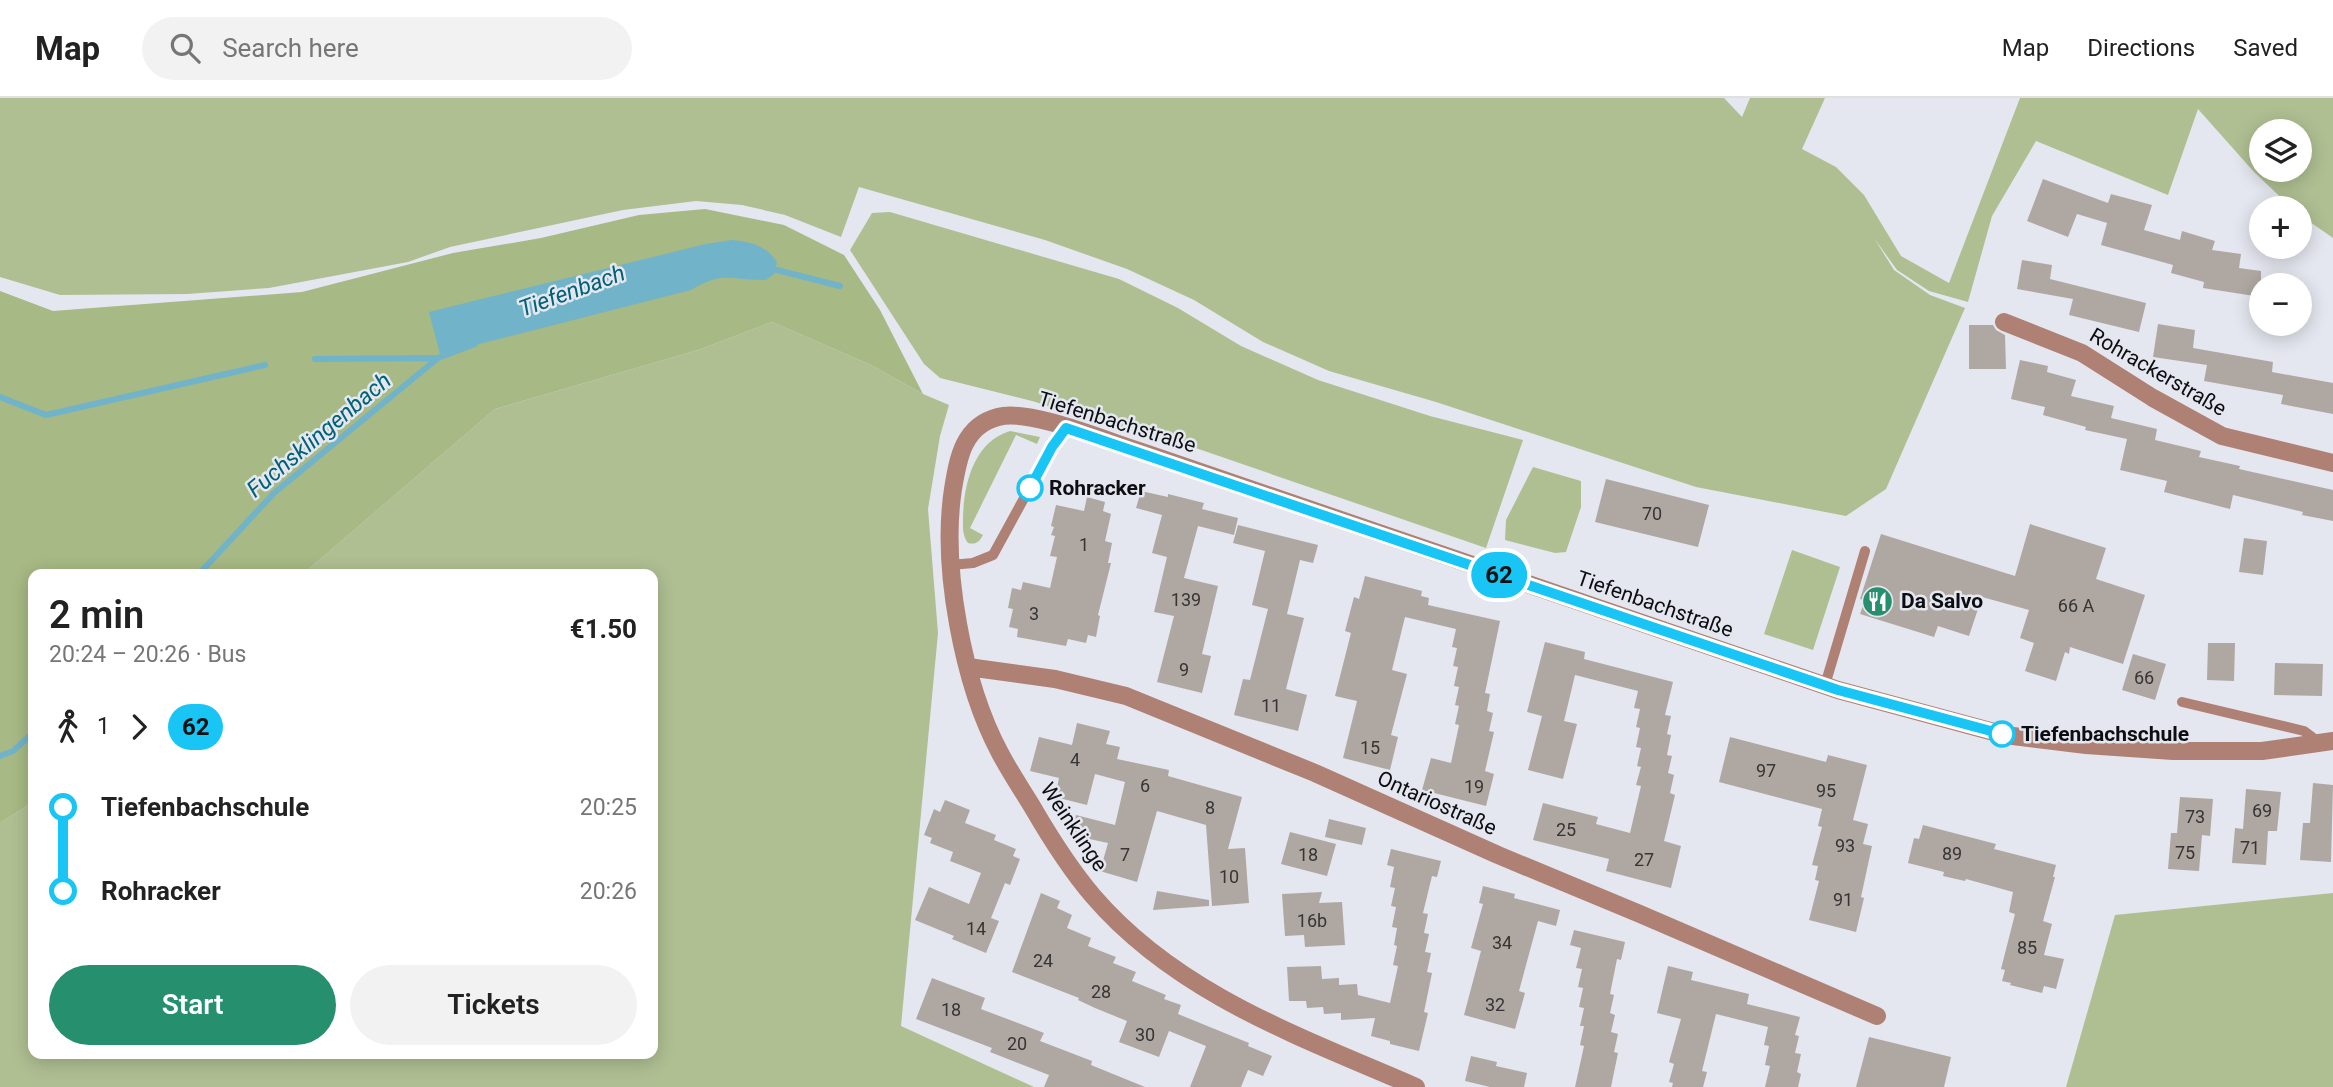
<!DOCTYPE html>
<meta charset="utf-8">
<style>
:root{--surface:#fff;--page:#f2f2f2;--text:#222;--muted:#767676;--line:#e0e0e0;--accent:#26906e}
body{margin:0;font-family:Roboto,sans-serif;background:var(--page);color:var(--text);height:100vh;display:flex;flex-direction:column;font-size:26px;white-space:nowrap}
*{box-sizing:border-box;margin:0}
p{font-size:23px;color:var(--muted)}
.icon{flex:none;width:38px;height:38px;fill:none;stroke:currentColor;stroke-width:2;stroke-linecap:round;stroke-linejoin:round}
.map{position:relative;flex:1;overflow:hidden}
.side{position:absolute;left:28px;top:471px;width:630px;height:490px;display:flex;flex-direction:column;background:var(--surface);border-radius:14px;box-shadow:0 4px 18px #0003}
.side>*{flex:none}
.badge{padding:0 14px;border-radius:23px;font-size:24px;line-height:46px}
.buttons{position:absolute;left:2249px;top:21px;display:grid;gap:14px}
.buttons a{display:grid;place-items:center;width:63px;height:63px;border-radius:50%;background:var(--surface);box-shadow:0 4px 18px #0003;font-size:35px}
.map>.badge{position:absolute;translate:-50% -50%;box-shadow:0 0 0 4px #fff}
.legs{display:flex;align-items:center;gap:10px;height:77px;padding:0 21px;font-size:23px}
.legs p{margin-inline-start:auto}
.head{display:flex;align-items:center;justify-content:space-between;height:119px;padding:0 21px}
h1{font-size:38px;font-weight:600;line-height:52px}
.primary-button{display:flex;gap:14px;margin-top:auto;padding:14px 21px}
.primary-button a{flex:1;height:80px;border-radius:42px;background:var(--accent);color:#fff;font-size:28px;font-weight:600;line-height:80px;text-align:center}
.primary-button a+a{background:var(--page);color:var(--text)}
ul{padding:0 21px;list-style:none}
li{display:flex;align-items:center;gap:24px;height:84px;font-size:26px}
li i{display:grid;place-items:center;width:10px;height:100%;margin:0 9px;background:currentColor}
li i::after{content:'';width:18px;height:18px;margin:-9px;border:5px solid;border-radius:50%;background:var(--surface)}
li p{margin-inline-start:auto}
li:first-child i{background:linear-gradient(#0000 50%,currentColor 0)}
li:last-child i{background:linear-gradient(currentColor 50%,#0000 0)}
header{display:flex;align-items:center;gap:42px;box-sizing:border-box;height:98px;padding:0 35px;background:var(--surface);border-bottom:2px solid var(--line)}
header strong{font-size:33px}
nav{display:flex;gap:38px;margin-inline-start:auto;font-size:24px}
.search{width:490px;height:63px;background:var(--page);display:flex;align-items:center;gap:18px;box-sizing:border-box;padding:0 24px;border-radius:38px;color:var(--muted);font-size:26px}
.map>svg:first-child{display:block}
.green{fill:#afbf92;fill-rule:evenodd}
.forest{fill:#a7b984}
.water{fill:#71b3c9}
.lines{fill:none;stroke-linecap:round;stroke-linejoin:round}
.stream{stroke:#71b3c9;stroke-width:6}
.building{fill:#afa8a2}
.service{stroke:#af8175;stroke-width:10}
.minor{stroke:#af8175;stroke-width:18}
.line-1-casing{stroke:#fff;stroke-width:16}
.line-1{stroke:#18c5f4;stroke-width:10}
.stop-1-dot{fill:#fff;stroke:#18c5f4;stroke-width:3.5}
.labels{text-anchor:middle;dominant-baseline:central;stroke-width:5;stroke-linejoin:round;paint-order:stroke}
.number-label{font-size:18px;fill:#363435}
.street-label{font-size:21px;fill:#0d0e11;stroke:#e4e7ef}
.stop-label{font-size:21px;font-weight:bold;fill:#0d0e11;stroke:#e4e7ef;text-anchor:start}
.poi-label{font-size:21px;font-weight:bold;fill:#0d0e11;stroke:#e4e7ef;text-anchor:start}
.water-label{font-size:23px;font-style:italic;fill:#006177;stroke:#e4e7ef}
</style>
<header>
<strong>Map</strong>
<div class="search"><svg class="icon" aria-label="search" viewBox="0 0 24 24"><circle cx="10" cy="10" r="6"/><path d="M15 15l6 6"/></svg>Search here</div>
<nav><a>Map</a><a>Directions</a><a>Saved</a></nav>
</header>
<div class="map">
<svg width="2333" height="989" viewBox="0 0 2333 989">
<rect width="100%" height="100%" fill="#e4e7ef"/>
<path class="green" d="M0 0H1724L1742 19 1750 0H1825L1802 51 1836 69 1864 97 1901 158 1949 185 2020 0H2333V140L2300 117V110H2292L2254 74 2198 11 2168 97 2036 43 1992 118 1968 204 1929 193 1897 172 1874 140 1894 172 1930 197 1965 210 1886 391 1846 418 1696 389 1436 304 1329 273 1263 244 1194 202 1127 171 1045 142 859 89 841 139 785 117 742 107 696 103 623 112 450 149 408 164 269 190 187 196 60 197 0 179ZM2261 33H2300V72H2261Z
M890 114 1119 181 1178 210 1241 248 1318 282 1430 318 1523 342 1486 450 1152 335 1143 338 1032 303 940 280 924 266 850 152 872 115Z
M772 224 871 267 923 296 949 307 940 338 928 411 938 535 901 928 1034 989H0V725L33 704V956H653V476H303L495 311 698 252Z
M1010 333 1040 339 1037 346 1016 337 970 430 983 437C979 444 976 447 968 445 962 437 963 429 963 419 964 385 974 344 1010 333Z
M1533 369 1581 383V409L1566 454 1555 455 1505 442 1506 422Z
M1792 452 1840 469 1813 552 1764 536Z
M2333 795V989H2066L2115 817Z"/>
<path class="forest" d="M705 111 784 127 844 157 880 212 923 296 871 267 772 224 698 252 495 311 303 476H33V704L0 725V193L53 213 302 194 453 155 541 140 639 117Z"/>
<path class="water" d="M732 142C750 144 766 147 777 164L774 176 766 182C731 183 724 172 691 192L440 256 429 214 706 146Z"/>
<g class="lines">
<path class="stream" d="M769 170 840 188
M315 261 438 260 475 246
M0 299 46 317 265 267
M199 476 274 395 438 260
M0 658 13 653 33 635"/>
</g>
<path class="building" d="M2043 81 2108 105 2111 96 2152 107 2144 132 2180 142 2182 133 2215 143 2212 152 2241 156 2239 170 2261 173V199L2203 190 2204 184 2171 175 2173 167 2101 147 2107 125 2077 116 2068 139 2027 123Z
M2022 162 2052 167 2050 181 2146 205 2139 234 2069 217 2073 201 2017 191Z
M2158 226 2195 232 2193 250 2273 264 2272 274 2333 285V316L2281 306 2283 297 2204 283 2207 267 2153 259Z
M1969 227H1993L1996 232 2005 237 2006 271H1969Z
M2020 262 2048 268 2047 274 2076 282 2071 298 2114 308 2111 320 2157 331 2155 342 2201 353 2199 359 2240 368 2239 371 2333 392V423L2302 417 2303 414 2233 397 2230 411 2164 394 2167 383 2120 372 2127 341 2085 332 2086 329 2043 317 2045 309 2011 301Z
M1606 381 1709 407 1698 449 1595 424Z
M1141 393 1168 399V396L1204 405 1202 411 1238 420 1234 437 1198 428 1184 480 1218 488 1202 556 1211 558 1202 595 1157 584 1174 518 1154 514 1167 459 1152 455 1162 417 1136 410Z
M1087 399 1105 404 1103 413 1111 416 1105 443 1112 445 1108 465H1111L1098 517 1100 518 1096 539 1088 537 1086 545 1068 541 1066 548 1017 539 1018 531 1009 529 1013 511 1008 510 1012 490 1021 492 1023 484 1050 490 1057 459 1050 458 1055 438 1051 437 1054 429 1051 428 1056 407 1084 413Z
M2030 426 2106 450 2096 481 2145 497 2123 566 2070 549 2069 556 2065 554 2056 583 2025 573 2034 545 2020 540 2029 512 1982 499 1969 538 1938 528 1934 539 1860 516 1865 502 1860 501 1881 436 2015 478Z
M1238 427 1318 447 1313 465 1300 462 1287 516 1304 520 1286 591 1307 597 1298 633 1234 617 1243 581 1250 582 1268 511 1252 507 1265 453 1233 445Z
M2244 440 2267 443 2263 477 2239 474Z
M1365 478 1422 493 1421 498 1429 500 1428 507 1500 523 1485 595 1490 596 1487 613 1493 615 1489 633 1494 634 1485 673 1494 676 1486 708 1422 692 1431 660 1451 665 1459 627 1455 626 1459 608 1455 607 1459 589 1454 588 1458 569 1453 568 1457 550 1452 549 1456 531 1405 519 1392 572 1407 576 1391 637 1398 639 1390 672 1343 660 1357 603 1335 598 1351 535 1345 533 1354 499 1359 501Z
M1545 544 1585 554 1584 561 1673 584 1665 617 1671 618 1667 636 1671 637 1667 657 1672 658 1668 675 1674 677 1670 695 1675 697 1664 743 1681 748 1671 790 1606 773 1609 761 1533 742 1543 705 1598 719 1596 726 1630 735 1641 688 1636 687 1641 669 1637 668 1641 650 1636 649 1640 630 1636 629 1640 611 1634 610 1638 593 1575 577 1564 623 1577 626 1563 681 1528 672 1542 618 1527 614Z
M2208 545H2235L2234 583 2207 582Z
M2133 556 2166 566 2155 602 2122 592Z
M2275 565 2323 566 2322 598 2274 597Z
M1077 625 1110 633 1106 646 1120 649 1117 661 1169 672 1168 678 1242 699 1228 751 1245 750 1249 805 1212 808 1206 727 1157 713 1137 784 1100 773 1108 745 1071 737 1076 717 1115 727 1125 684 1095 676 1087 707 1055 699 1059 680 1030 673 1039 639 1072 647Z
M1730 639 1826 664 1828 657 1867 667 1853 722 1868 726 1863 746 1872 748 1861 799 1864 800 1856 834 1809 822 1819 783 1815 782 1818 768 1812 767 1822 729 1818 728 1822 711 1719 684Z
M2313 685 2333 687 2331 764 2300 762 2303 725H2310Z
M2246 691 2281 694 2277 733H2268L2266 767 2232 765 2235 730 2243 731Z
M2180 699 2213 701 2210 738 2202 737 2199 773 2168 771 2171 735H2177Z
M945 702 970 712 965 725 996 737 994 742 1016 751 1013 758 1020 761 1010 787 1005 785 991 820 999 823 986 855 952 841 954 838 915 822 929 789 969 806 981 775 950 763 953 754 930 745 932 740 924 737 934 711 940 714Z
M1329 721 1366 730 1362 747 1325 739Z
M1923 727 1996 746 1994 751 2056 767 2053 779H2055L2043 823 2052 826 2044 857 2064 861 2056 891 2044 888 2042 895 2010 887 2011 885 2002 883 2005 872 2001 871 2015 816 2009 814 2013 794 1966 781 1965 783 1943 778 1944 774 1908 765 1914 740 1919 741Z
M1290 734 1336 746 1327 778 1281 766Z
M1391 751 1441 763 1437 779 1432 778 1423 815 1428 816 1424 835 1429 836 1425 854 1431 855 1427 874 1432 875 1424 914 1428 915 1419 953 1390 946V943L1371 938 1375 920 1341 922V915L1324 916 1323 909 1307 910 1306 903H1289L1287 869 1321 868 1322 881 1339 880V887L1357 886 1358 897 1390 905 1398 868 1393 867 1397 848 1394 847 1397 830 1392 829 1396 809 1391 808 1395 790 1390 789 1394 769 1387 767Z
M1483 788 1515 796 1514 800 1560 812 1556 828 1538 823 1519 893 1525 895 1515 931 1464 917 1481 853 1471 850 1483 806 1479 805Z
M1157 793 1209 802V808L1153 812Z
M1322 794 1319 805 1342 804 1345 847 1305 849 1304 837 1285 838 1282 796Z
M1041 795 1060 803 1057 810 1072 817 1067 830 1091 840 1088 848 1116 859 1113 865 1136 874 1132 883 1166 897 1164 901 1181 907 1178 916 1249 945 1248 948 1272 958 1263 978 1248 972 1241 989H1190L1206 948 1169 933 1159 959 1119 944 1127 923 1095 910 1078 902 1079 900 1012 874Z
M1574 832 1625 844 1621 862 1617 861 1610 896 1614 897 1610 915 1615 917 1611 934 1618 936 1614 954 1618 955 1611 989H1575L1584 948 1580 947 1584 928H1580L1584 910 1579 909 1583 890 1578 889 1582 871 1576 870 1581 850 1570 847Z
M1668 868 1693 874 1691 882 1749 896 1747 906 1800 919 1795 937 1799 938 1795 955 1801 956 1797 974 1801 976 1798 989H1765L1770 968 1765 967 1769 948 1764 947 1768 929 1716 916 1702 973 1707 974 1703 989H1672L1673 985 1669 984 1674 966 1669 964 1681 921 1657 915Z
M932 880 985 900 981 911 1044 935 1040 943 1092 963 1091 967 1145 989H1044L1049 977 990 954 992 950 916 921Z
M1869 939 1951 959 1944 989H1856Z
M1471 958 1497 964 1496 968 1527 975 1524 989H1490L1465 983Z"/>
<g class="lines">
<path class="service" d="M951 467 973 465 993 457 1052 349 1066 330
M1825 587 1865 453
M2182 604 2304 633 2320 645"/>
<path class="minor" d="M2004 224 2082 255 2153 300 2222 338 2333 365
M968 569 1055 581 1126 598 1315 675 1498 757 1640 816 1877 918
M1416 989C1301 939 1177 896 1093 798 1070 771 1051 741 1033 710 1022 692 1010 674 1000 655 963 586 941 469 953 391 958 361 963 328 998 319 1029 310 1109 344 1142 354L1838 592 2005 637 2086 647 2173 653H2262L2333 643"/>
</g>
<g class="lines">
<defs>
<path id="line-1" d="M1030 390 1052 349 1066 330 1838 592 2002 636"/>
</defs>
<use href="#line-1" class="line-1-casing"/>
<use href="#line-1" class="line-1"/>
</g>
<defs>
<symbol id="restaurant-disc" viewBox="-11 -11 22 22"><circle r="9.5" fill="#26906e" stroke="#e4e7ef"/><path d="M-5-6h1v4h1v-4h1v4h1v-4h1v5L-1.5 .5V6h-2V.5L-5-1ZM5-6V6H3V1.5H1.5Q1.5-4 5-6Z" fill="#fff"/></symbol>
</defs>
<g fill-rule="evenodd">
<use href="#restaurant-disc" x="1860" y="486" width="35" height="35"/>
</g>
<g class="stop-1-dot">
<circle cx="1030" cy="390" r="12"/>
<circle cx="2002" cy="636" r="12"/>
</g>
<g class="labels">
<g class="number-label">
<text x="1652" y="415">70</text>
<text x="1084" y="446">1</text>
<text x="1186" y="501">139</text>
<text x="2076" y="507">66 A</text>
<text x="1034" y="515">3</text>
<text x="1184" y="571">9</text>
<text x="2144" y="579">66</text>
<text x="1271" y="607">11</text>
<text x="1370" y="649">15</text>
<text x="1075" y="661">4</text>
<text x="1766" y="672">97</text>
<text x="1145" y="687">6</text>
<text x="1474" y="688">19</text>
<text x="1826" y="692">95</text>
<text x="1210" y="709">8</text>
<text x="2262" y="712">69</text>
<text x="2195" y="718">73</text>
<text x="1566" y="731">25</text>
<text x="1845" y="747">93</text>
<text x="2250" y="749">71</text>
<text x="2185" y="754">75</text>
<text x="1952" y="755">89</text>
<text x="1125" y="756">7</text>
<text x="1308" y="756">18</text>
<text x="1644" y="761">27</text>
<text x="1229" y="778">10</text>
<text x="1843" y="801">91</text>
<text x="1312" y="822">16b</text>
<text x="976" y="830">14</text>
<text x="1502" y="844">34</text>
<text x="2027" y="849">85</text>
<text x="1043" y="862">24</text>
<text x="1101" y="893">28</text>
<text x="1495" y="906">32</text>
<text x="951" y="911">18</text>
<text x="1145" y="936">30</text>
<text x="1017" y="945">20</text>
</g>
<g class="street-label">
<text transform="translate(2158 274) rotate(30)">Rohrackerstraße</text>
<text transform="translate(1117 324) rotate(17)">Tiefenbachstraße</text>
<text transform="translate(1655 506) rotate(19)">Tiefenbachstraße</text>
<text transform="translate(1437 705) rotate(24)">Ontariostraße</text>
<text transform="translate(1074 729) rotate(56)">Weinklinge</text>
</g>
<g class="stop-label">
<text x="1049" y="390">Rohracker</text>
<text x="2021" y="636">Tiefenbachschule</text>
</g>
<g class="poi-label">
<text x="1901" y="503">Da Salvo</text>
</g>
<g class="water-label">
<text transform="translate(572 193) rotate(-20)">Tiefenbach</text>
<text transform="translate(319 337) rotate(-40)">Fuchsklingenbach</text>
</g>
</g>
</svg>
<div class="buttons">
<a><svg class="icon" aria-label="layers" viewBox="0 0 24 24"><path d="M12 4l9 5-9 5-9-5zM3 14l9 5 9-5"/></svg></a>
<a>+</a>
<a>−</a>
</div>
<b class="badge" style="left:1499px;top:477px;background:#18c5f4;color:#111">62</b>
<section class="side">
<div class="head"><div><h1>2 min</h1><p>20:24 – 20:26 · Bus</p></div><b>€1.50</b></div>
<div class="legs"><svg class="icon" aria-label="walk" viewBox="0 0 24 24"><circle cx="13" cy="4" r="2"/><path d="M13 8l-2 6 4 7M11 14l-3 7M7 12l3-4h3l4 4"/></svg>1<svg class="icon" aria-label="forward" viewBox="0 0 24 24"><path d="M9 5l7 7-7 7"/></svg><b class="badge" style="background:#18c5f4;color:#111">62</b></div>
<ul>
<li><i style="color:#18c5f4"></i><b>Tiefenbachschule</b><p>20:25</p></li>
<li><i style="color:#18c5f4"></i><b>Rohracker</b><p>20:26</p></li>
</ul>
<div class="primary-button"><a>Start</a><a>Tickets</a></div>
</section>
</div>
